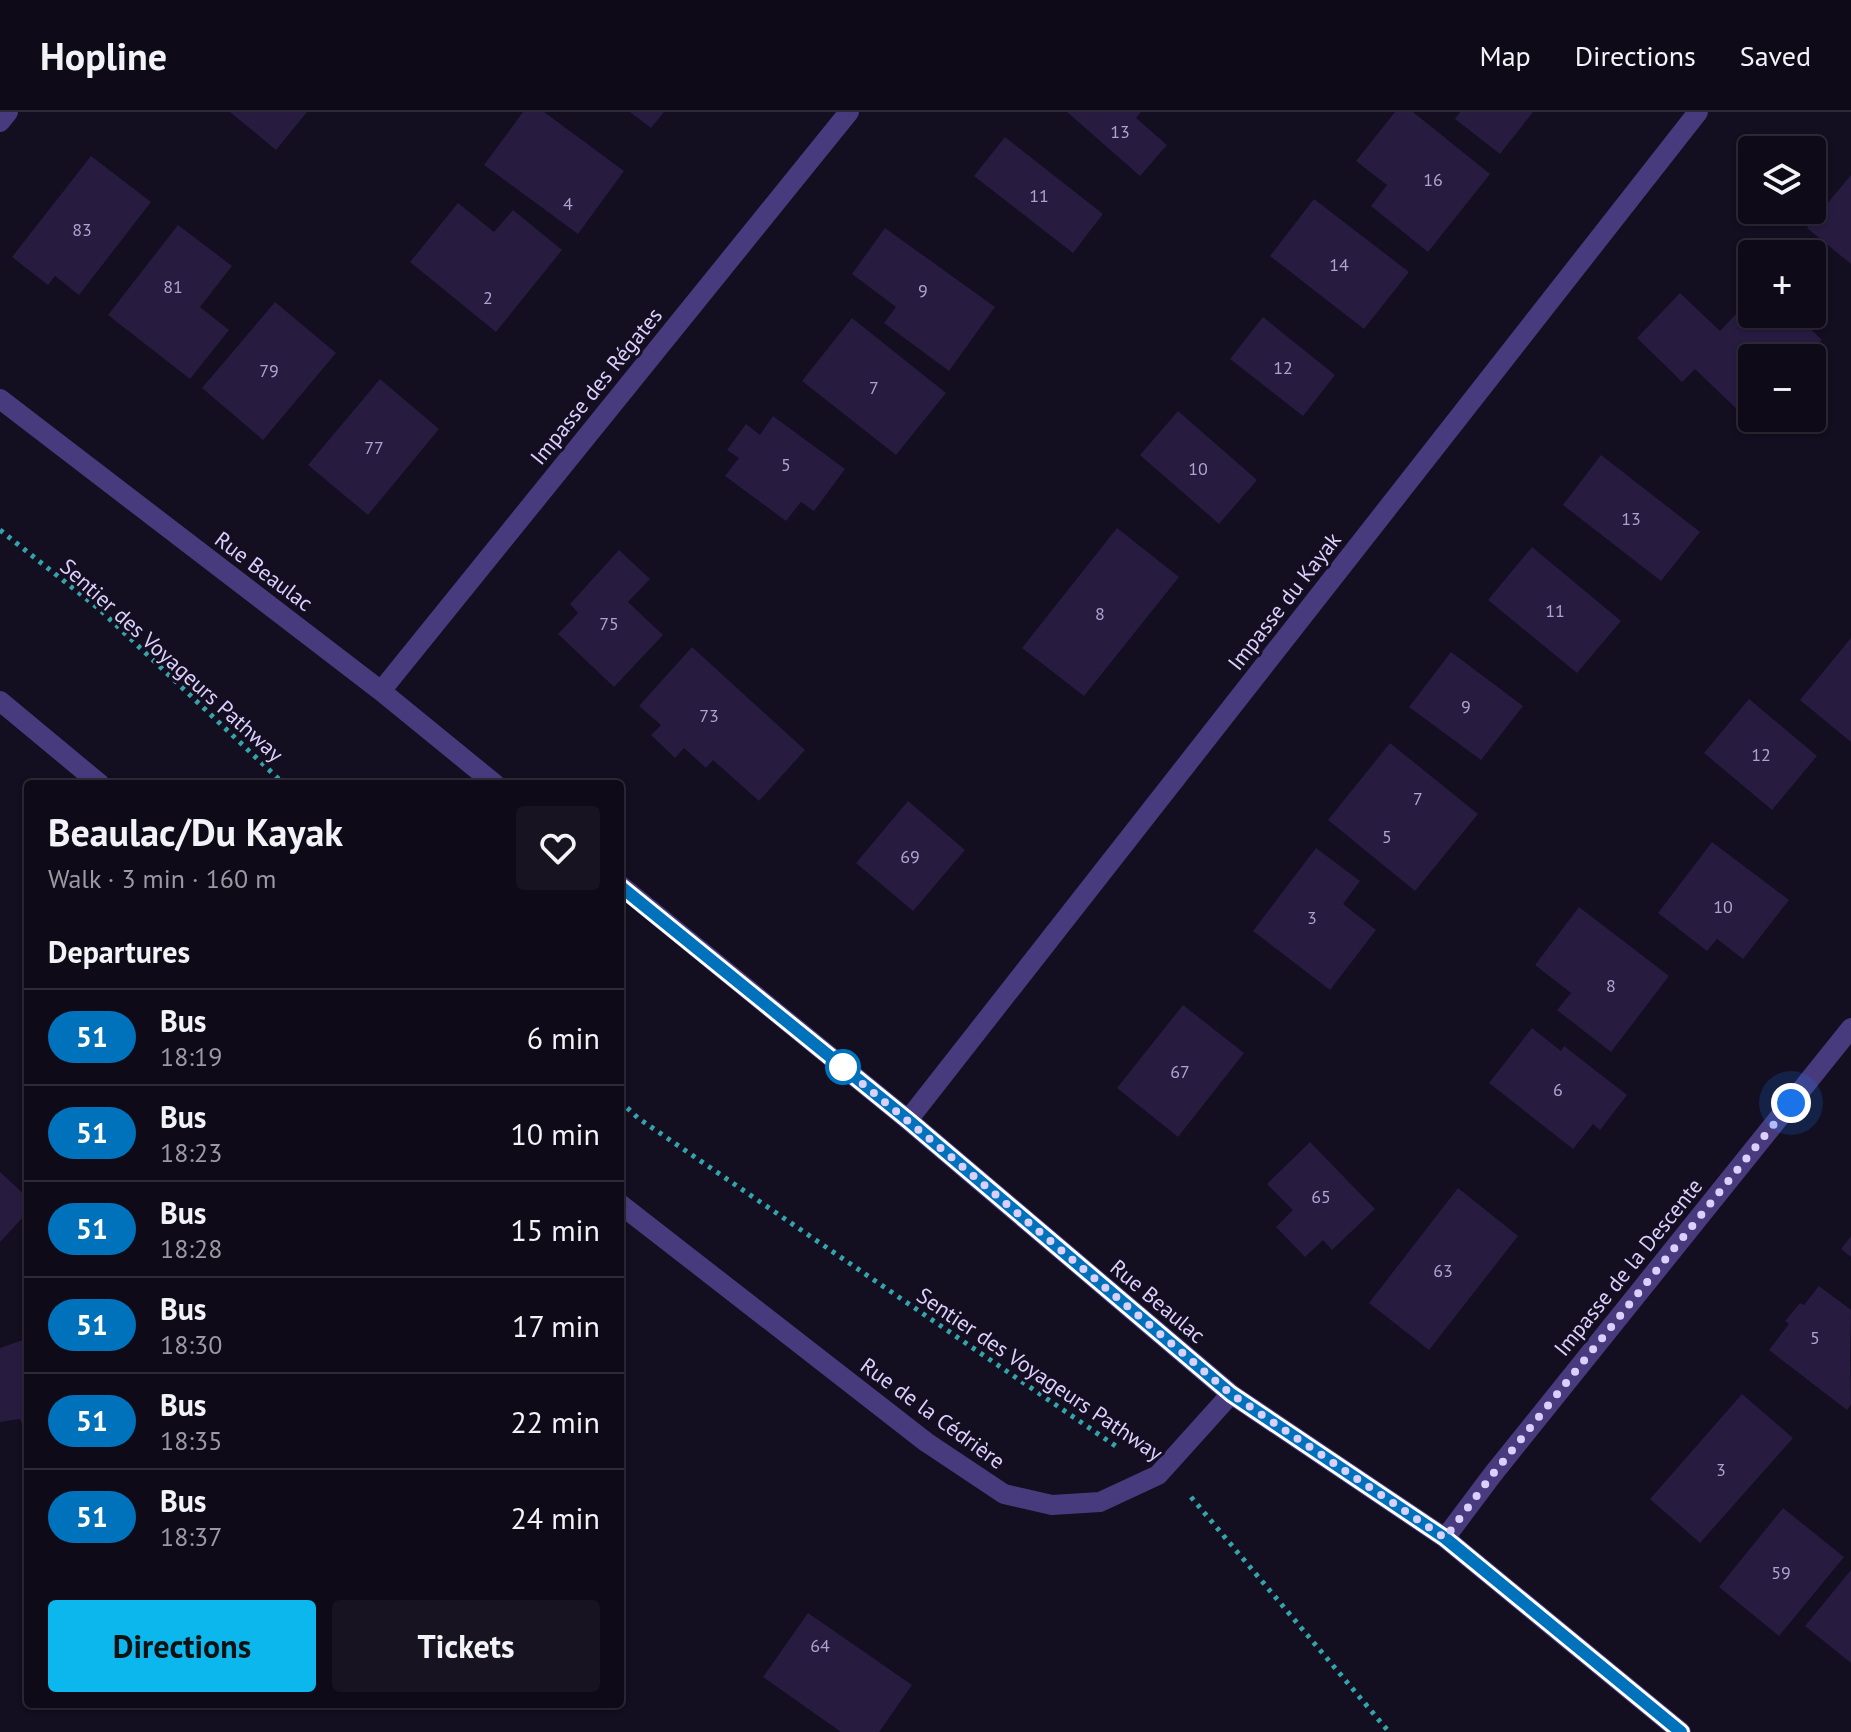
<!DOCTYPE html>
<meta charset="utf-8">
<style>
:root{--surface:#0e0a18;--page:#171321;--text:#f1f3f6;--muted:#9b9aa2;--line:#2e2b37;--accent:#0bb7ec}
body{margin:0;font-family:"PT Sans",sans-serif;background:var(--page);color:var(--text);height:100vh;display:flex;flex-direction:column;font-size:30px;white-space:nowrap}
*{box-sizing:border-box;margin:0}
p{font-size:26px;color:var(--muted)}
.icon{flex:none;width:44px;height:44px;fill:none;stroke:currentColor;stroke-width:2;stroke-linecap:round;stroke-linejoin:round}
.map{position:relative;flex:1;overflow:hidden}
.drawer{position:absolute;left:24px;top:668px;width:600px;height:928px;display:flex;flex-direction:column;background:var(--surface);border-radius:8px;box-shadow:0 2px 6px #0004,0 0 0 2px var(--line)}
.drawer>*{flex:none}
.badge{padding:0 16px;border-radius:26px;font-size:28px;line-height:52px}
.buttons{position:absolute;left:1738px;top:24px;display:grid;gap:16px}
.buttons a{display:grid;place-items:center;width:88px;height:88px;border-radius:8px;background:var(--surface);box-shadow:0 2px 6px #0004,0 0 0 2px var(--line);font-size:40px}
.you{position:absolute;width:40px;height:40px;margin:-20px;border:6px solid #fff;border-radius:50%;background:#1a73e8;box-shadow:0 0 0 12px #1a73e833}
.map>.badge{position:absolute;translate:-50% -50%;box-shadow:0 0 0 4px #fff}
h2{padding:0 24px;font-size:30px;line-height:72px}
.round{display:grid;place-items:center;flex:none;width:84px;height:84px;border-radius:8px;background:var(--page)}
.summary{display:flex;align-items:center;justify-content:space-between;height:136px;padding:0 24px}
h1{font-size:38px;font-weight:800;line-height:60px}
.primary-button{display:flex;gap:16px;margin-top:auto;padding:16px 24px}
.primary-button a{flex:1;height:92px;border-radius:8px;background:var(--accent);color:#111;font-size:32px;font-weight:800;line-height:92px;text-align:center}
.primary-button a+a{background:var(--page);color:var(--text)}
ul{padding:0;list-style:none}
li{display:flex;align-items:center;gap:24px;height:96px;padding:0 24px;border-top:2px solid var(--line)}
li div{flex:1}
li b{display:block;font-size:30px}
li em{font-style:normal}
li .badge{min-width:88px;font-weight:700;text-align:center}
header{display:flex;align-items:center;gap:48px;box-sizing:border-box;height:112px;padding:0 40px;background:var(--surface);border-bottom:2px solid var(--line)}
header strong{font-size:38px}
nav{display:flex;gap:44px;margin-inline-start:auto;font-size:28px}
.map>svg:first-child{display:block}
.building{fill:#271b40}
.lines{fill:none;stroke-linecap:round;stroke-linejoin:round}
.path{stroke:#34a3ac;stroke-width:5;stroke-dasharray:4 6;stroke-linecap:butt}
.minor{stroke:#473b7d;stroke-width:20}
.line-casing{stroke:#fff;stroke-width:18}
.line{stroke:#0072bc;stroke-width:12}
.walk{stroke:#dbcffd;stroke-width:8;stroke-dasharray:0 14.4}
.stop-dot{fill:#fff;stroke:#0072bc;stroke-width:4}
.labels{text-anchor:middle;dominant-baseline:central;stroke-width:6;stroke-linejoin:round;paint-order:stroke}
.number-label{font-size:18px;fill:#aea2ce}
.street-label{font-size:22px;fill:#dbcffd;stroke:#130e20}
</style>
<header>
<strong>Hopline</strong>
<nav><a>Map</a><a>Directions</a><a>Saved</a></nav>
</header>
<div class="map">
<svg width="1851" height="1620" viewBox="0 0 1851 1620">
<rect width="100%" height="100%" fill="#130e20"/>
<path class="building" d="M230 0H307L276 38Z
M523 0H544L624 59 578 122 484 53Z
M630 0H664L651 16Z
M1067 0H1141L1136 6 1167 33 1140 64Z
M1395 0H1413L1490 62 1428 140 1371 94 1387 73 1356 49Z
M1460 0H1533L1500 42 1455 7Z
M1005 25 1103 102 1073 141 974 64Z
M91 44 151 90 79 183 55 164 48 173 12 145Z
M1851 63V152L1807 116Z
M1314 87 1409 160 1364 217 1270 144Z
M458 91 494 120 513 98 562 138 496 220 410 150Z
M178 113 232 154 200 195 229 218 190 267 108 203Z
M885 116 995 195 949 259 884 211 896 195 852 162Z
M1680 181 1720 219 1752 185V202H1795L1822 228 1805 246H1752V300L1746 306 1695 257 1682 270 1637 226Z
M275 190 336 241 263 328 202 276Z
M1263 205 1335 263 1303 304 1230 247Z
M852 206 946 281 896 343 802 269Z
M380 267 439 317 368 403 308 353Z
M1178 299 1257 368 1219 412 1140 343Z
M773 304 845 357 814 399 801 390 786 409 725 364 739 346 727 338 746 312 760 323Z
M1601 343 1700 420 1661 469 1563 393Z
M1117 416 1179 465 1084 584 1022 536Z
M1532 435 1621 509 1577 561 1488 488Z
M619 438 650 467 628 490 663 523 614 575 558 522 578 501 570 492Z
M1851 526V630L1800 588Z
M692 535 805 638 759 689 713 648 706 656 684 636 675 646 651 623 661 613 639 594Z
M1451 540 1523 594 1481 648 1409 595Z
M1749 587 1817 644 1772 698 1704 641Z
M1390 631 1478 702 1415 779 1328 708Z
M908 689 965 738 913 799 856 751Z
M1712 730 1789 788 1743 847 1717 827 1707 839 1658 801Z
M1316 736 1360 769 1343 792 1376 818 1330 878 1253 819Z
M1579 795 1669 864 1611 940 1557 898 1571 881 1535 853Z
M1183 893 1244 941 1178 1025 1117 976Z
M1532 916 1561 939 1564 934 1627 983 1600 1018 1593 1012 1573 1037 1489 971Z
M1310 1030 1375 1097 1332 1138 1323 1128 1305 1145 1276 1115 1293 1098 1267 1072Z
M0 1060 28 1086V1100L0 1130Z
M1458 1076 1518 1124 1429 1238 1369 1191Z
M1851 1124V1145L1841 1137Z
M1819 1174 1851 1198 1850 1244 1851 1292 1847 1298 1769 1238 1789 1212 1785 1209 1800 1191 1804 1193Z
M27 1212H28V1326L20 1307 0 1310V1236L23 1228Z
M1742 1282 1793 1326 1700 1431 1650 1387Z
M1783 1396 1844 1445 1779 1524 1719 1475Z
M1851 1458V1551L1805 1514Z
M808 1501 912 1573 879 1620H841L763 1565Z"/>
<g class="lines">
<path class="path" d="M0 418 99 497 284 672
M620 989 638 1006 1120 1337
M1191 1385 1389 1620"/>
<path class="minor" d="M0 10 8 0
M0 287 381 579 495 672
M381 579 849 0
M0 589 100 672
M620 773 908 1008 1231 1282 1445 1426 1681 1620
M908 1008 1698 0
M620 1092 926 1330 1004 1382 1052 1393 1100 1390 1158 1363 1231 1282
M1445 1426 1493 1362 1851 916"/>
</g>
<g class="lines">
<defs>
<path id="line" d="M620 774 908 1008 1231 1282 1445 1426 1681 1620"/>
</defs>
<use href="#line" class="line-casing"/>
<use href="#line" class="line"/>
<path class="walk" d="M843 955 836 950 931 1028 1231 1282 1445 1426 1493 1362 1791 991"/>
</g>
<circle class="stop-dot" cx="843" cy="955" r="16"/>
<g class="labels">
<g class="number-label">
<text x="1120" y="19">13</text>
<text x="1433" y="67">16</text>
<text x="1039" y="83">11</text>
<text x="568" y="91">4</text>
<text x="82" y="117">83</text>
<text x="1339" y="152">14</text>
<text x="173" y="174">81</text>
<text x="923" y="178">9</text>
<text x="488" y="185">2</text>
<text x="1283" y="255">12</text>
<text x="269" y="258">79</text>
<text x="874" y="275">7</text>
<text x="374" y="335">77</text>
<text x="786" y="352">5</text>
<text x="1198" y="356">10</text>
<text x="1631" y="406">13</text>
<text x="1555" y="498">11</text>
<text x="1100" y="501">8</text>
<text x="609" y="511">75</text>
<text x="1466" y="594">9</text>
<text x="709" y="603">73</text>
<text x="1761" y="642">12</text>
<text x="1418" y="686">7</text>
<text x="1387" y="724">5</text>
<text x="910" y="744">69</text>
<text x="1723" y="794">10</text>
<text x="1312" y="805">3</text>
<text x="1611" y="873">8</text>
<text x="1180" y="959">67</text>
<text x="1558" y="977">6</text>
<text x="1321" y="1084">65</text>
<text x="1443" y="1158">63</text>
<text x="1815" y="1225">5</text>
<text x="1721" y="1357">3</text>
<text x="1781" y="1460">59</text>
<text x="820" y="1533">64</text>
</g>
<g class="street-label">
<text transform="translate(596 274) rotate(-51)">Impasse des Régates</text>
<text transform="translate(264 459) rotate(37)">Rue Beaulac</text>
<text transform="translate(1284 489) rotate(-52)">Impasse du Kayak</text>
<text transform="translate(172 548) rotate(42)">Sentier des Voyageurs Pathway</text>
<text transform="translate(1628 1155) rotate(-51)">Impasse de la Descente</text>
<text transform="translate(1158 1189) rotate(40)">Rue Beaulac</text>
<text transform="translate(1040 1262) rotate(34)">Sentier des Voyageurs Pathway</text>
<text transform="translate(933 1301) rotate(36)">Rue de la Cédrière</text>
</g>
</g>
</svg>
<div class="buttons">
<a><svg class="icon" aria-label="layers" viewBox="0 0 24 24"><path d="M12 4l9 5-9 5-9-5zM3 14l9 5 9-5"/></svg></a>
<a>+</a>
<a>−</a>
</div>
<div class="you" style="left:1791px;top:991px"></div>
<section class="drawer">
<div class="summary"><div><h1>Beaulac/Du Kayak</h1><p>Walk · 3 min · 160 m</p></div><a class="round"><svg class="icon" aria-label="heart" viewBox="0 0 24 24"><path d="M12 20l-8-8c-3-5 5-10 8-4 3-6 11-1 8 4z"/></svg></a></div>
<h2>Departures</h2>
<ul>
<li><span class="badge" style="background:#0072bc;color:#fff">51</span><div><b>Bus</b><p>18:19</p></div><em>6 min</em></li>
<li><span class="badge" style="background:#0072bc;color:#fff">51</span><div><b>Bus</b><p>18:23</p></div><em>10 min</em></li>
<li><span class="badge" style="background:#0072bc;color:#fff">51</span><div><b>Bus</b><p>18:28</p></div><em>15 min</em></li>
<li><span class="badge" style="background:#0072bc;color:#fff">51</span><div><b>Bus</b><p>18:30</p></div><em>17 min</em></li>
<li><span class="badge" style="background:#0072bc;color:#fff">51</span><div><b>Bus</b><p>18:35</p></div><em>22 min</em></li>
<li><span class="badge" style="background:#0072bc;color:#fff">51</span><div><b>Bus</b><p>18:37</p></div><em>24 min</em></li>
</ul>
<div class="primary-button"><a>Directions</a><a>Tickets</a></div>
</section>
</div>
